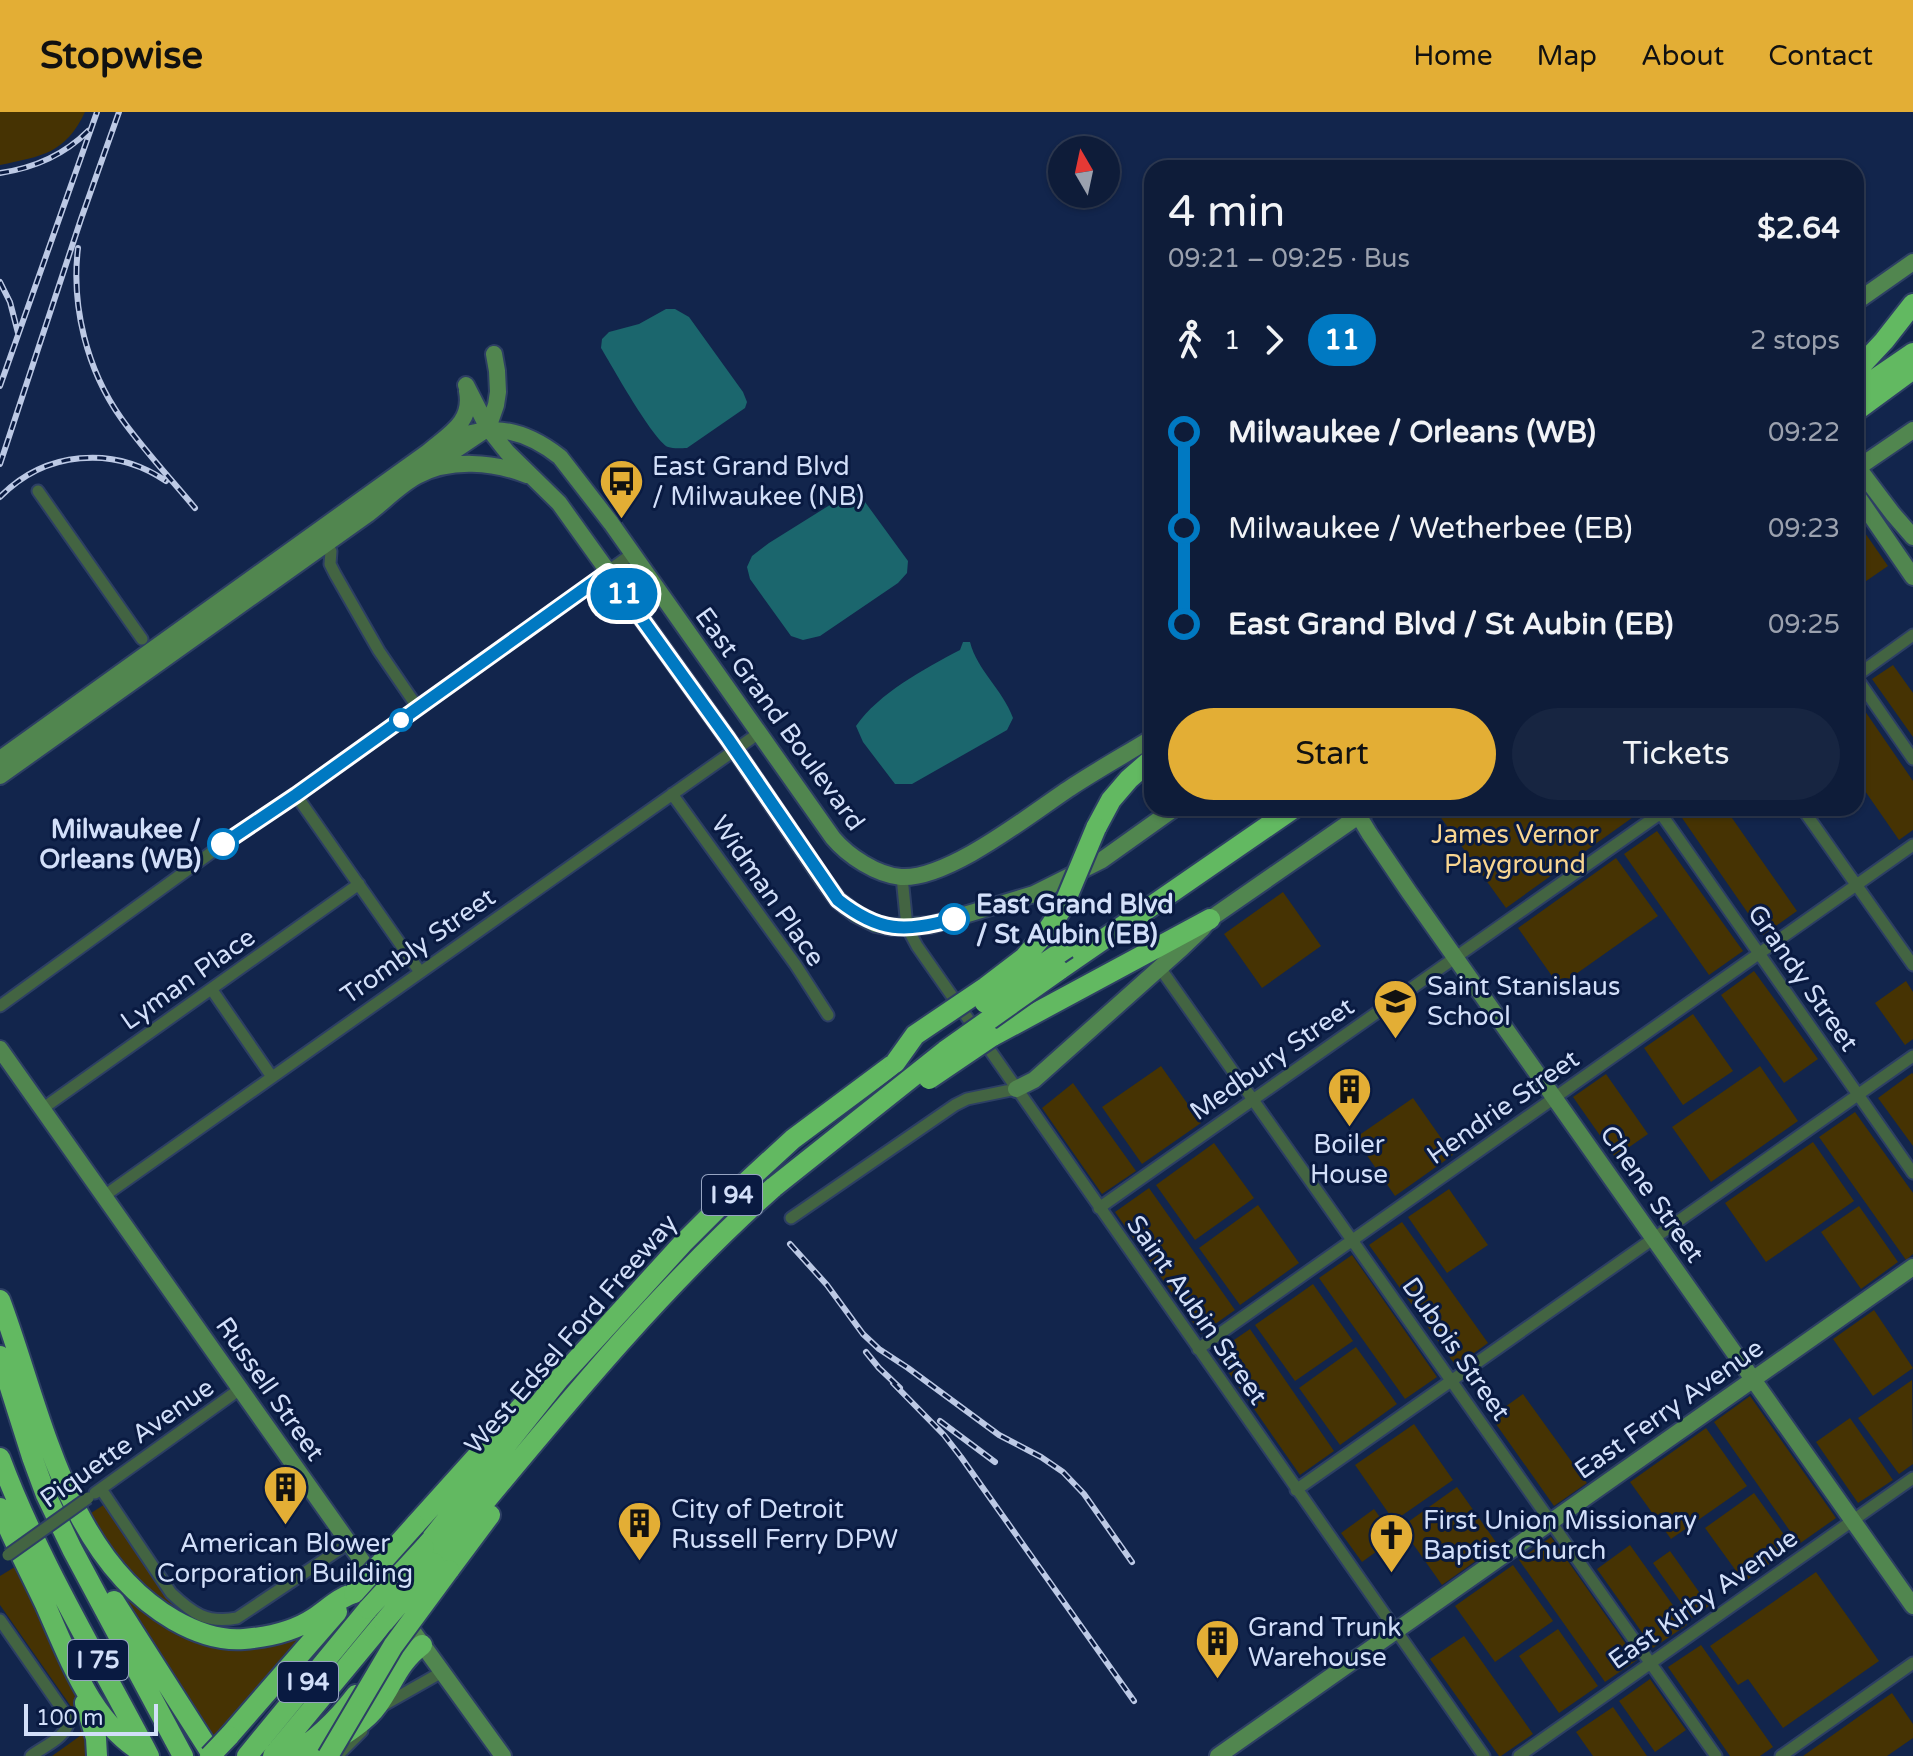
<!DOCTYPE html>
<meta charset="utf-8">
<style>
:root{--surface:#0e1c39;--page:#172541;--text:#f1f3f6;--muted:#9ba1ae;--line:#2e3a53;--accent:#e3ae35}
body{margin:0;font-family:"Varela Round",sans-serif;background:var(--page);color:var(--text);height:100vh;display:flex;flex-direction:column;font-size:30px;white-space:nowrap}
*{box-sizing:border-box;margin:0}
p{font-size:26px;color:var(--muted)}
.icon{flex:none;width:44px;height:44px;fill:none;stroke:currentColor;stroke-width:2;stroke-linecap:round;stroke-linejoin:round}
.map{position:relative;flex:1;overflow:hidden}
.details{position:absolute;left:1144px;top:48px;width:720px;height:656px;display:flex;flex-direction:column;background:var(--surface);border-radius:24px;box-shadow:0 2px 6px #0004,0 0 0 2px var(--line)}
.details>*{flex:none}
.badge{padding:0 16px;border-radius:26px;font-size:28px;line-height:52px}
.needle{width:52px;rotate:351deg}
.fabs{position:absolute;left:1048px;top:24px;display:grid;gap:16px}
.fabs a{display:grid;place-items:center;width:72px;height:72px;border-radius:50%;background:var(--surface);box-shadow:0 2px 6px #0004,0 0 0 2px var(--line);font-size:40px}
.scale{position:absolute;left:24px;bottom:20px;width:134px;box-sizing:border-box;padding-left:8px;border:4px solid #d2dff9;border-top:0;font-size:22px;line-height:28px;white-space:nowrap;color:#d2dff9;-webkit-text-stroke:6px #091a41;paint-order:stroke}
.map>.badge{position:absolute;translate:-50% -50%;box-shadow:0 0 0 4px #fff}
.legs{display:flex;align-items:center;gap:12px;height:88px;padding:0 24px;font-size:26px}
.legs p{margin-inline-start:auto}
.headline{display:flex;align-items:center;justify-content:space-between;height:136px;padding:0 24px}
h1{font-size:44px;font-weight:600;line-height:60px}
.cta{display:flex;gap:16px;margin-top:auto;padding:16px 24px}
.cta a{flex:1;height:92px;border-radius:48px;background:var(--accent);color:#111;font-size:32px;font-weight:600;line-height:92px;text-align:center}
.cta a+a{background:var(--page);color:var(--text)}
ul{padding:0 24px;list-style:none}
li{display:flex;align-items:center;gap:28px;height:96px;font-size:30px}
li i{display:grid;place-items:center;width:12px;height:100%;margin:0 10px;background:currentColor}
li i::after{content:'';width:20px;height:20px;margin:-10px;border:6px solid;border-radius:50%;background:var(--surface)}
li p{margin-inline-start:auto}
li:first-child i{background:linear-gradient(#0000 50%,currentColor 0)}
li:last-child i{background:linear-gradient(currentColor 50%,#0000 0)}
header{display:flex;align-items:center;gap:48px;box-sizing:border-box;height:112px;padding:0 40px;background:var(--accent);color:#111}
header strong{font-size:38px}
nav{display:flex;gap:44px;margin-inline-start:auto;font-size:28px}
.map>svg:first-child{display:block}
.green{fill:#463303}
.water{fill:#1b666d}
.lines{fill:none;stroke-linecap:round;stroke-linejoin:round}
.street-casing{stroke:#2d3f64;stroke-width:15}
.secondary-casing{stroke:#2d3f64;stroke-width:20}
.highway-casing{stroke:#2d3f64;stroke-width:24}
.street{stroke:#436442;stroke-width:11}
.secondary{stroke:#51864f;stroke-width:16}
.highway{stroke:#62b961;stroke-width:20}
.rail-casing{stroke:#bcc9e5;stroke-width:6}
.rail{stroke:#091a41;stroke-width:3;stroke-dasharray:9;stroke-linecap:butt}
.street-bridge-casing{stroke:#2d3f64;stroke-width:15;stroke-linecap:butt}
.highway-bridge-casing{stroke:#2d3f64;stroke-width:24;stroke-linecap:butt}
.street-bridge{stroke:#436442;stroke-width:11}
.highway-bridge{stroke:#62b961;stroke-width:20}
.line-1-casing{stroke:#fff;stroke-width:18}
.line-1{stroke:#0079c2;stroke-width:12}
.stop-1-dot{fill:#fff;stroke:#0079c2;stroke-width:4}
.labels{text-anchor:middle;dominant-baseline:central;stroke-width:6;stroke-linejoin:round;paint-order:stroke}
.shield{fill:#091a41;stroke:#96a4c2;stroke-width:2}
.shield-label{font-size:24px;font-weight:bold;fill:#d2dff9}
.poi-label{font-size:26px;fill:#d2dff9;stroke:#091a41;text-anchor:start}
.street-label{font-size:26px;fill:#d2dff9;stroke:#091a41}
.stop-label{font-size:26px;font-weight:bold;fill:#d2dff9;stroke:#091a41;text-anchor:end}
.park-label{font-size:26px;fill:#f8d590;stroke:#091a41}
</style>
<header>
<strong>Stopwise</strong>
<nav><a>Home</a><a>Map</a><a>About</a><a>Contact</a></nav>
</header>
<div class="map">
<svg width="1913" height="1644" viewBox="0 0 1913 1644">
<rect width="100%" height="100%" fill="#12254c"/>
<path class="green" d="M0 0H85C65 42 42 44 0 53Z
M1856 408 1888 454 1856 476Z
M1893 553 1913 581V625L1872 567Z
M1856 586 1913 669V718L1899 728 1856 666Z
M1434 696H1642L1643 698 1506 796Z
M1690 696H1725L1797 799 1763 823 1680 703Z
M1657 719 1743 839 1709 863 1624 742Z
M1616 746 1658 804 1559 874 1518 816Z
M1283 780 1321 834 1262 876 1224 822Z
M1754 859 1818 947 1784 971 1721 883Z
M1906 869 1913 880V927L1905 933 1875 891Z
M1693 902 1733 959 1683 993 1644 936Z
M1161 954 1201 1011 1142 1052 1102 995Z
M1760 954 1798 1009 1711 1070 1672 1015Z
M1912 961 1913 962V1034L1878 986Z
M1606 962 1648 1022 1615 1045 1573 985Z
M1073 971 1136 1059 1102 1082 1042 996Z
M1413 986 1453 1043 1395 1084 1355 1026Z
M1855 1000 1913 1081V1142L1906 1148 1819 1025Z
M1813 1030 1854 1089 1766 1150 1725 1091Z
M1214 1031 1254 1086 1195 1128 1156 1073Z
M1149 1076 1235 1198 1201 1222 1115 1100Z
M1449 1077 1488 1133 1447 1161 1408 1105Z
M1258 1093 1299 1151 1240 1193 1199 1136Z
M1859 1094 1898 1150 1861 1177 1821 1120Z
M1402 1110 1488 1231 1456 1254 1369 1133Z
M1352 1143 1437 1265 1405 1287 1319 1166Z
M1313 1172 1353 1229 1295 1269 1255 1213Z
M1874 1198 1913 1256 1873 1284 1833 1227Z
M1250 1217 1334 1339 1300 1363 1215 1241Z
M1356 1235 1397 1292 1340 1333 1299 1276Z
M1912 1268 1913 1352 1899 1362 1858 1306Z
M1523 1282 1587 1371 1554 1394 1491 1305Z
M1750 1284 1836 1406 1799 1432 1714 1310Z
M1850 1306 1893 1368 1858 1391 1816 1330Z
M1414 1312 1453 1368 1394 1409 1355 1353Z
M1706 1316 1747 1374 1671 1427 1630 1370Z
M1457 1375 1498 1433 1442 1473 1401 1415Z
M1754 1381 1793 1435 1744 1470 1705 1416Z
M105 1392 175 1494 208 1513 192 1509 160 1491 114 1440 88 1403Z
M1374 1397 1395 1426 1362 1450 1341 1421Z
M1551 1425 1637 1548 1605 1570 1519 1448Z
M1630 1433 1687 1513 1653 1536 1597 1457Z
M1670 1439 1709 1494 1692 1506 1653 1451Z
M100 1451 180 1520 311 1518 211 1631Z
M18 1453 45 1512 42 1514 83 1601 90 1644H52L80 1624 81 1616 79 1606 0 1493V1464Z
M1513 1453 1553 1509 1495 1550 1455 1494Z
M1816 1460 1879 1549 1783 1616 1748 1567 1738 1573 1710 1534Z
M1558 1517 1598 1574 1559 1601 1519 1544Z
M1464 1524 1533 1622 1501 1644H1499L1430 1547Z
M1701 1533 1773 1635 1760 1644H1730L1668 1555Z
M1650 1567 1686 1618 1655 1640 1619 1589Z
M1892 1581 1913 1612V1626L1887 1644H1803Z
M1613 1595 1647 1644H1593L1576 1620Z"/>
<path class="water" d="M666 197H675L689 205 743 280 747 290 745 296 687 336C682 336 674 337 668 335 653 328 612 254 601 236L602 227 609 220 639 212Z
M839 375 845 381 857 379 908 449 907 461 898 471 820 524 803 528 791 524 750 467 747 455 752 444 769 431 833 391V376Z
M963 530H970C977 558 1003 578 1013 606L1007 618 912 672H895L863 630 856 614C879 581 924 557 960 538Z"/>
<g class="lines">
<defs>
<path id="street" d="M38 379 142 527
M331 439 330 452 335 462 379 539 418 596
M1856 564 1913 523
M1856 565 1913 647
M672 682 795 852 828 903
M296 683 420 860
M1657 696 1913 1061
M1802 696 1913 853
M902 765 907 815 917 834 1484 1644
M1160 856 1716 1644
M212 878 272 965
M0 894 223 732 296 683 632 442
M42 997 359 772
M104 1084 759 621
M1099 1096 1668 696
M791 1106 955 993 967 987 1016 977
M1198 1237 1913 733
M101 1377 171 1481C192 1501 207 1512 237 1506L349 1431
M1296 1378 1913 944
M95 1381 240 1277
M0 1508 69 1607C68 1625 44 1634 31 1644
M382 1594 442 1560
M337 1644 362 1619
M1519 1644 1913 1366
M1781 1644 1913 1551"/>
<path id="secondary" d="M1856 190 1913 150
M466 273 488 316 507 340 559 391 728 627 824 769 838 788 856 802 876 812 891 815 931 813 1034 782 1102 748 1175 696
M428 340C477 311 514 309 560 345L611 411 833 726C848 744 877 763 901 765 949 768 1033 700 1073 674 1099 657 1126 642 1152 626
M433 353 488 316 496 293 498 280 497 259 494 242
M1856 353 1893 402 1913 425
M1856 357 1913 318
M1856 382 1913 465
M0 647 428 340C449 322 473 310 467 279
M0 664 368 402C384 390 400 373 417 364 450 346 494 350 527 363
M1354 696 1369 721 1409 780 1913 1494
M0 937 349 1431 503 1644
M1016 977 1034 968 1182 836 1202 817 1210 807 1370 696
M1218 1644 1913 1155"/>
<path id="highway" d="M1856 259 1884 229 1913 192
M1856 280 1913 241
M1856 299 1913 257
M1096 716 1111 688 1129 667 1152 647
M1059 858 1294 696
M991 925 1210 807
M0 1188C41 1297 65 1445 174 1508 195 1520 220 1529 244 1527 268 1525 293 1520 314 1506 328 1497 338 1486 354 1481
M0 1244 32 1345 46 1383 72 1437 183 1644
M0 1346C39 1450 98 1546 149 1644
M0 1396C13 1429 30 1460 45 1492 70 1548 92 1613 148 1644
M415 1413 522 1294
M424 1436 559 1267 683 1131 718 1096 793 1027 895 951
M434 1451C542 1322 648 1187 774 1075
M449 1458 490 1403
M114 1489 213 1644
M85 1591 96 1626 97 1644
M229 1624 337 1500
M247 1644 368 1497
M273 1644 384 1510
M289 1644C317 1628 337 1608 356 1583
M311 1644C330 1631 365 1612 377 1594 394 1571 397 1552 422 1533"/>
</defs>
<use href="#street" class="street-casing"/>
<use href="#secondary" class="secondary-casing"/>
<use href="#highway" class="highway-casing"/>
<use href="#street" class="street"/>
<use href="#secondary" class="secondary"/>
<use href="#highway" class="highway"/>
<defs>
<path id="rail" d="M0 61C34 56 64 43 88 19
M78 136C71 194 87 258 121 306 143 337 170 366 195 396
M0 170 10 190 18 221
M0 274 97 0
M0 352 81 107 119 0
M0 385C45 339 113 333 166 369
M790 1132 827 1173 863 1222 879 1237 908 1256 999 1323 1041 1345 1063 1360 1084 1382 1132 1450
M866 1240 879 1256 900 1276
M893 1271 944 1323 961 1345 1134 1589
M940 1309 995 1350"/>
</defs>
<use href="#rail" class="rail-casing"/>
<use href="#rail" class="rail"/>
<defs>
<path id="street-bridge" d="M8 1443 88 1386"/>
<path id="highway-bridge" d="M985 891 1067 836
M895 951 915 923 986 875 1024 846 1047 819 1063 795 1096 716
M929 967 991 925
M774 1075 945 939 1059 858
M354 1481 415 1413
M368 1497 424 1436
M384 1510 434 1451
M210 1644 229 1624
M328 1644 393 1534 449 1458"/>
</defs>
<use href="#street-bridge" class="street-bridge-casing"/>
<use href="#highway-bridge" class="highway-bridge-casing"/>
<use href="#street-bridge" class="street-bridge"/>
<use href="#highway-bridge" class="highway-bridge"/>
</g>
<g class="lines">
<defs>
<path id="line-1" d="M223 732 296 683 608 460 728 627 838 788C880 821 904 820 954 807"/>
</defs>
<use href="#line-1" class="line-1-casing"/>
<use href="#line-1" class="line-1"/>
</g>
<defs>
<symbol id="bus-pin" viewBox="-11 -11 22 30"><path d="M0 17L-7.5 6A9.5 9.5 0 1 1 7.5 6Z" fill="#e3ae35" stroke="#091a41"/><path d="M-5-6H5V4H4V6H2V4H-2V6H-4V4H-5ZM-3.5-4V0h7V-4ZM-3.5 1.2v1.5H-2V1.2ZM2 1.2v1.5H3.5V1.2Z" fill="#111"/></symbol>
<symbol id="school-pin" viewBox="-11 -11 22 30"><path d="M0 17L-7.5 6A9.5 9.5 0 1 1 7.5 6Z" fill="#e3ae35" stroke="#091a41"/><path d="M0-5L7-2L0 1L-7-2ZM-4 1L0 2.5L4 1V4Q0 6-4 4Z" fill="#111"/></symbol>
<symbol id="building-pin" viewBox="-11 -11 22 30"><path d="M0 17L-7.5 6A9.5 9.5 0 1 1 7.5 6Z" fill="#e3ae35" stroke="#091a41"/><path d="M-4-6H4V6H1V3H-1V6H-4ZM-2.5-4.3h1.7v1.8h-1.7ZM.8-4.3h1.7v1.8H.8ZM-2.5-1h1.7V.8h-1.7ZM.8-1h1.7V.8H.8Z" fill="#111"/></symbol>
<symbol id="church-pin" viewBox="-11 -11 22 30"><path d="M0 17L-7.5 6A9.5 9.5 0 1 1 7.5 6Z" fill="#e3ae35" stroke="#091a41"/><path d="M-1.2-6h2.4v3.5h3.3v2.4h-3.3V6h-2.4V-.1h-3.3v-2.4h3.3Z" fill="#111"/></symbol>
</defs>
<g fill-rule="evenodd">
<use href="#bus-pin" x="596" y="344" width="51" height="69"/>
<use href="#school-pin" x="1370" y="864" width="51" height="69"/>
<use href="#building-pin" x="1324" y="952" width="51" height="69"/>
<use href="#building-pin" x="260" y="1350" width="51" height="69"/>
<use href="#building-pin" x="614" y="1386" width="51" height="69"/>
<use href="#church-pin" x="1366" y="1398" width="51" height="69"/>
<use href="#building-pin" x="1192" y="1504" width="51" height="69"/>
</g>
<g class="stop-1-dot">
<circle cx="401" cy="608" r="10"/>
<circle cx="223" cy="732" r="14"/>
<circle cx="954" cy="807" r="14"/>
</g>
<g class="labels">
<g class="shield">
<rect x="702" y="1063" width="60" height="40" rx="6"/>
<rect x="68" y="1528" width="60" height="40" rx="6"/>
<rect x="278" y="1550" width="60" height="40" rx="6"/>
</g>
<g class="shield-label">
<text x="732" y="1083">I 94</text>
<text x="98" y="1548">I 75</text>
<text x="308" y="1570">I 94</text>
</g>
<g class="poi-label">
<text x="652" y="354">East Grand Blvd<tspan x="652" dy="30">/ Milwaukee (NB)</tspan></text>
<text x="1427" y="874">Saint Stanislaus<tspan x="1427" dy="30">School</tspan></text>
<text x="1349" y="1032" text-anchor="middle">Boiler<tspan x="1349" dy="30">House</tspan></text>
<text x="671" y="1397">City of Detroit<tspan x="671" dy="30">Russell Ferry DPW</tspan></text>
<text x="1423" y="1408">First Union Missionary<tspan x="1423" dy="30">Baptist Church</tspan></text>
<text x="285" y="1431" text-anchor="middle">American Blower<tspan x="285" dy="30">Corporation Building</tspan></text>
<text x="1248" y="1515">Grand Trunk<tspan x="1248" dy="30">Warehouse</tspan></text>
</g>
<g class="street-label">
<text transform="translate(780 607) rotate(54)">East Grand Boulevard</text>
<text transform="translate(768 779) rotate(55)">Widman Place</text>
<text transform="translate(418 834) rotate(-35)">Trombly Street</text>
<text transform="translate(1803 866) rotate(55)">Grandy Street</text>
<text transform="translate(188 867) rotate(-35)">Lyman Place</text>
<text transform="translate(1272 947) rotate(-35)">Medbury Street</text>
<text transform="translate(1503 995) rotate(-35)">Hendrie Street</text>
<text transform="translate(1652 1082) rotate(55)">Chene Street</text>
<text transform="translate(1197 1198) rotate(55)">Saint Aubin Street</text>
<text transform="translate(571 1222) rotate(-49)">West Edsel Ford Freeway</text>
<text transform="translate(1456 1237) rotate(55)">Dubois Street</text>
<text transform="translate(270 1277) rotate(55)">Russell Street</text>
<text transform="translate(1669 1297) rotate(-35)">East Ferry Avenue</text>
<text transform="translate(127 1331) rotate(-35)">Piquette Avenue</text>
<text transform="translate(1703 1487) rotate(-35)">East Kirby Avenue</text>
</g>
<g class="stop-label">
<text x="201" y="717">Milwaukee /<tspan x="201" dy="30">Orleans (WB)</tspan></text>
<text x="976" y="792" text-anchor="start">East Grand Blvd<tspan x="976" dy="30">/ St Aubin (EB)</tspan></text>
</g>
<g class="park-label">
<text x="1515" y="722">James Vernor<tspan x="1515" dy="30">Playground</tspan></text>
</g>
</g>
</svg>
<div class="fabs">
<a><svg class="needle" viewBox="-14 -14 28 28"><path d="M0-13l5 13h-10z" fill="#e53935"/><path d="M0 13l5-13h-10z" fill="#9ba1ae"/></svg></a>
</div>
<div class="scale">100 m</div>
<b class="badge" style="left:624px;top:482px;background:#0079c2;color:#fff">11</b>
<section class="details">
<div class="headline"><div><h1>4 min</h1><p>09:21 – 09:25 · Bus</p></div><b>$2.64</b></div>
<div class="legs"><svg class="icon" aria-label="walk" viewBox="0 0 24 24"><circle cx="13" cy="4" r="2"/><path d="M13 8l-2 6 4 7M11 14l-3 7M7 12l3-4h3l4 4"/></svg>1<svg class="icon" aria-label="forward" viewBox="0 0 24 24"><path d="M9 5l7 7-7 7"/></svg><b class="badge" style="background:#0079c2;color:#fff">11</b><p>2 stops</p></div>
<ul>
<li><i style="color:#0079c2"></i><b>Milwaukee / Orleans (WB)</b><p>09:22</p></li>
<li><i style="color:#0079c2"></i><span>Milwaukee / Wetherbee (EB)</span><p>09:23</p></li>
<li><i style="color:#0079c2"></i><b>East Grand Blvd / St Aubin (EB)</b><p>09:25</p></li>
</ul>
<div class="cta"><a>Start</a><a>Tickets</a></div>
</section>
</div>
